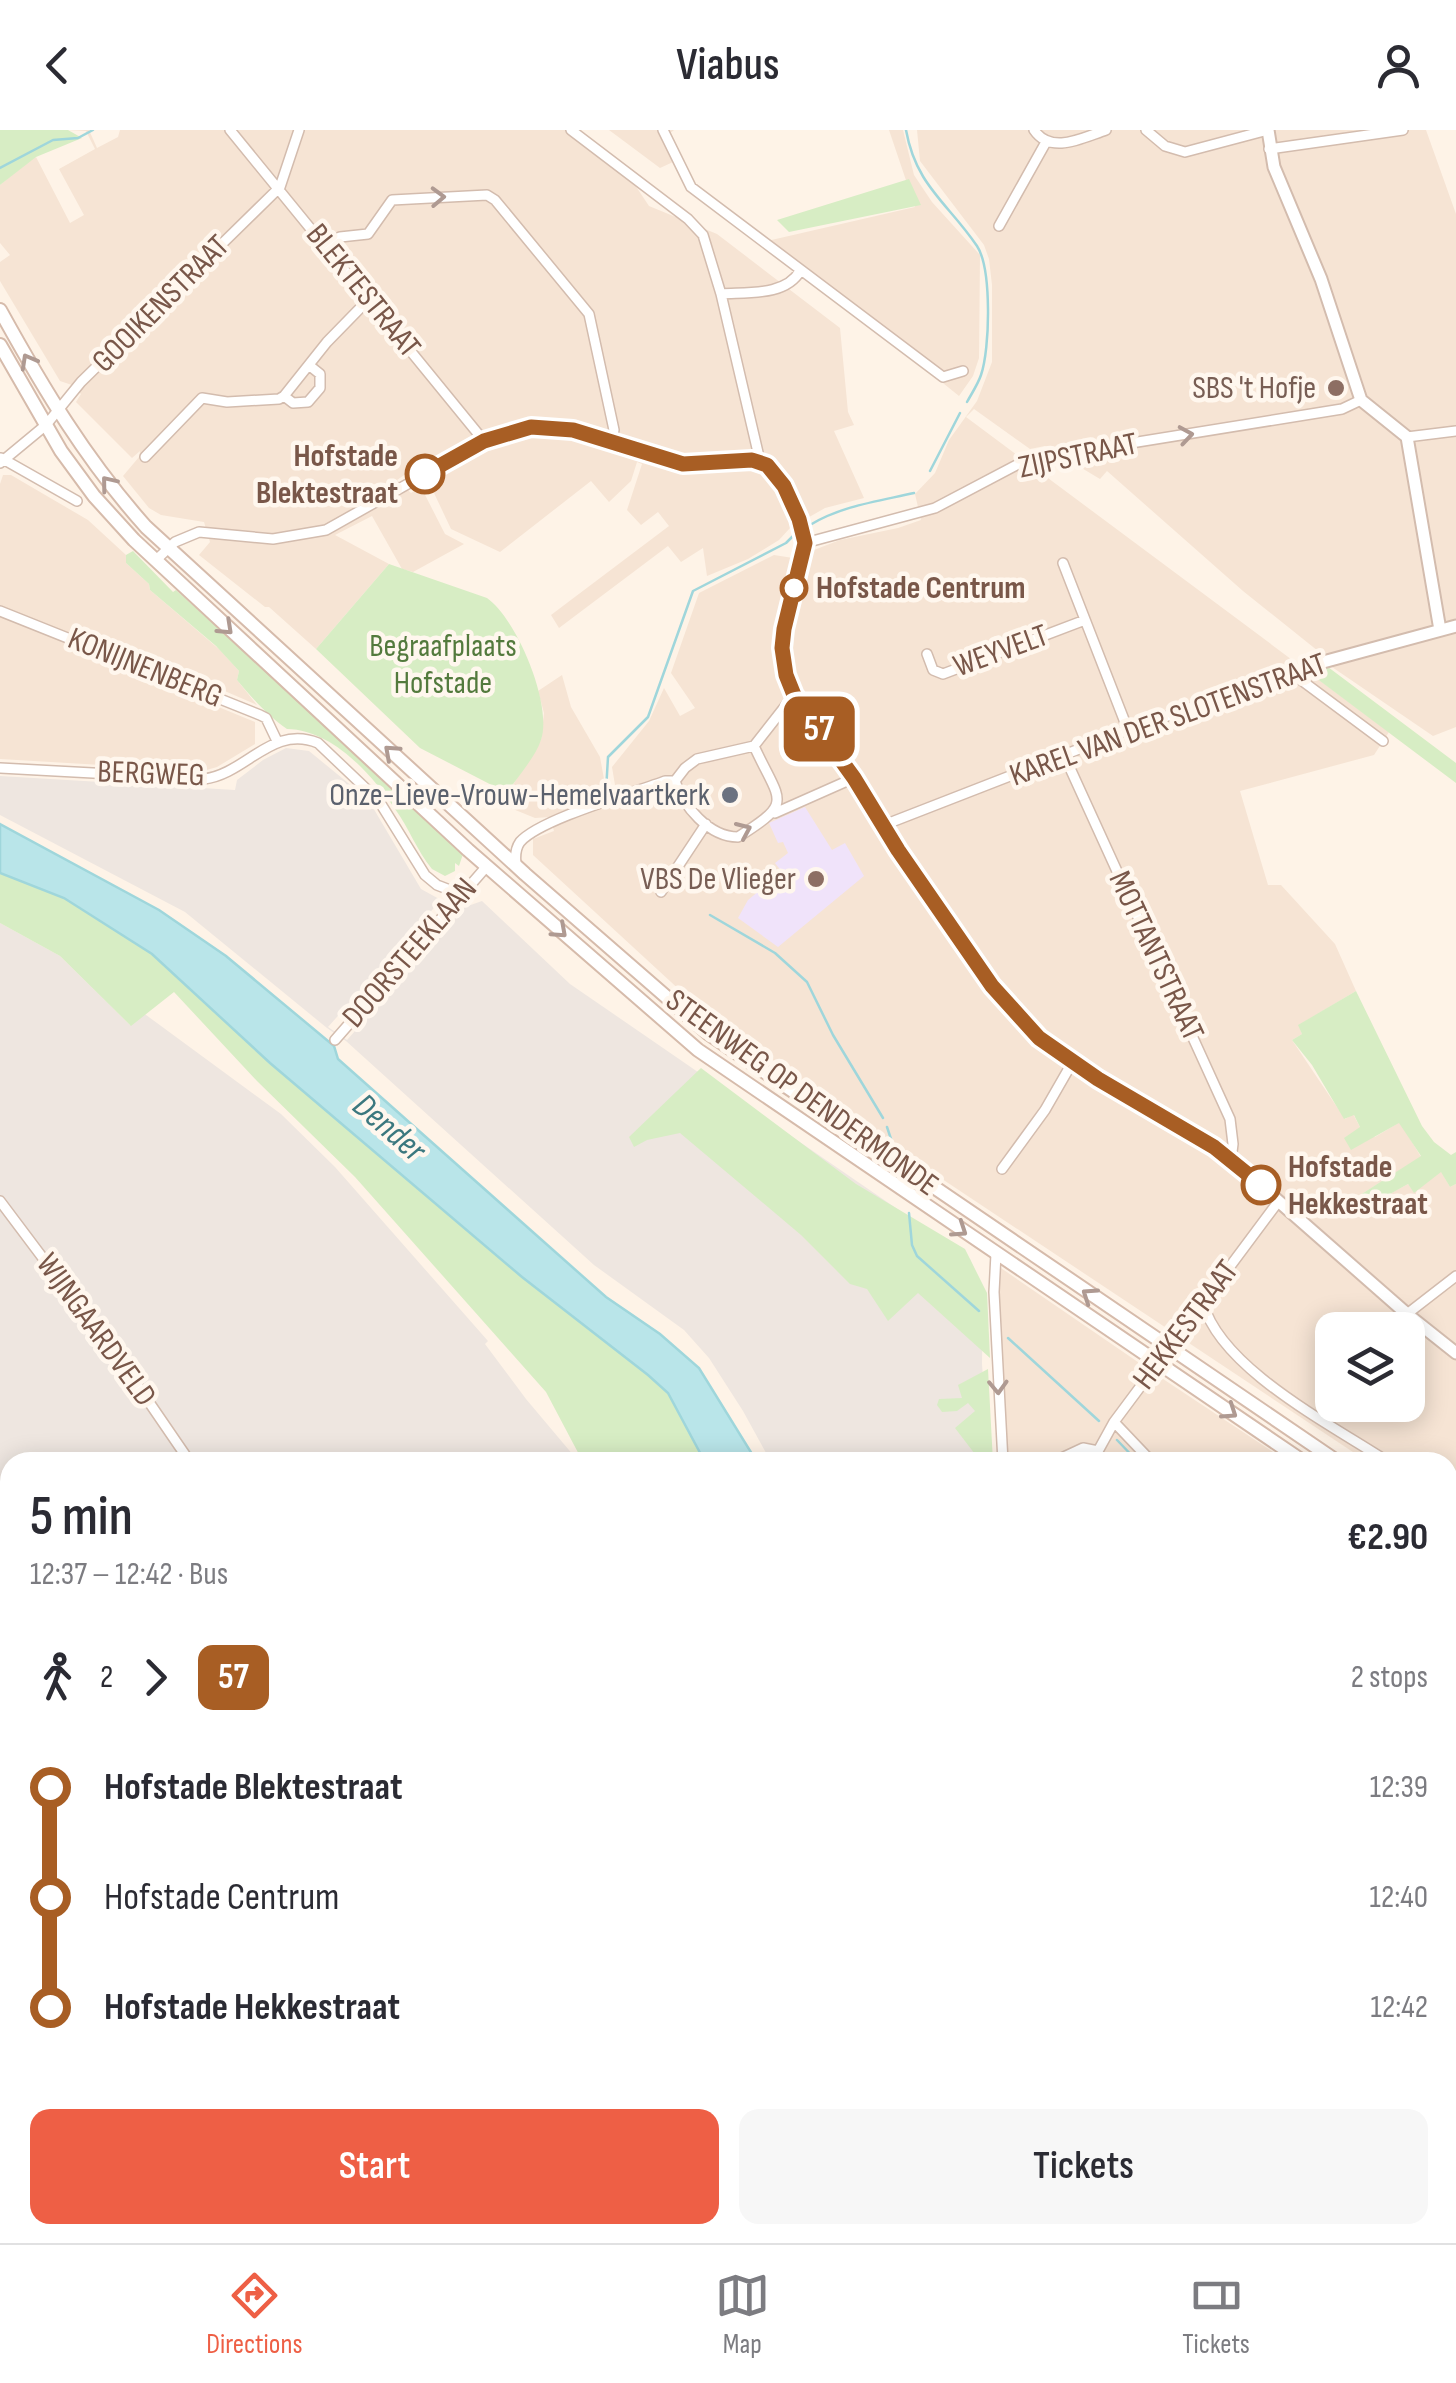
<!DOCTYPE html>
<meta charset="utf-8">
<style>
:root{--surface:#fff;--page:#f7f7f7;--text:#2b2b33;--muted:#7c7c81;--line:#e1e1e2;--accent:#ee5f45}
body{margin:0;font-family:"Sofia Sans Condensed",sans-serif;background:var(--page);color:var(--text);height:100vh;display:flex;flex-direction:column;font-size:38px;white-space:nowrap}
*{box-sizing:border-box;margin:0}
p{font-size:32px;color:var(--muted)}
.icon{flex:none;width:55px;height:55px;fill:none;stroke:currentColor;stroke-width:2;stroke-linecap:round;stroke-linejoin:round}
.map{position:relative;flex:1;overflow:hidden}
.panel{position:absolute;left:0px;top:1322px;width:1458px;height:792px;display:flex;flex-direction:column;background:var(--surface);border-radius:30px 30px 0 0;box-shadow:0 5px 25px #0003}
.panel>*{flex:none}
.badge{padding:0 20px;border-radius:15px;font-size:35px;line-height:65px}
.fabs{position:absolute;left:1315px;top:1182px;display:grid;gap:20px}
.fabs a{display:grid;place-items:center;width:110px;height:110px;border-radius:20px;background:var(--surface);box-shadow:0 5px 25px #0003;font-size:50px}
.map>.badge{position:absolute;translate:-50% -50%;box-shadow:0 0 0 5px #fff}
.legs{display:flex;align-items:center;gap:15px;height:110px;padding:0 30px;font-size:32px}
.legs p{margin-inline-start:auto}
.summary{display:flex;align-items:center;justify-content:space-between;height:170px;padding:0 30px}
h1{font-size:55px;font-weight:600;line-height:75px}
.action{display:flex;gap:20px;margin-top:auto;padding:20px 30px}
.action a{flex:1;height:115px;border-radius:20px;background:var(--accent);color:#fff;font-size:40px;font-weight:600;line-height:115px;text-align:center}
.action a+a{background:var(--page);color:var(--text)}
ul{padding:0 30px;list-style:none}
li{display:flex;align-items:center;gap:35px;height:110px;font-size:38px}
li i{display:grid;place-items:center;width:15px;height:100%;margin:0 12px;background:currentColor}
li i::after{content:'';width:25px;height:25px;margin:-12px;border:8px solid;border-radius:50%;background:var(--surface)}
li p{margin-inline-start:auto}
li:first-child i{background:linear-gradient(#0000 50%,currentColor 0)}
li:last-child i{background:linear-gradient(currentColor 50%,#0000 0)}
header{display:flex;justify-content:space-between;align-items:center;height:130px;padding:0 30px;background:var(--surface);font-size:45px;font-weight:600}
.tabs{display:flex;justify-content:space-around;align-items:center;height:140px;border-top:2px solid var(--line);background:var(--surface);font-size:28px;color:var(--muted)}
.tabs a{display:grid;justify-items:center;gap:5px}
.tabs .selected{color:var(--accent)}
.map>svg:first-child{display:block}
.residential{fill:#f6e4d4;fill-rule:evenodd}
.industrial{fill:#eee6e0}
.education{fill:#f0e3fa}
.green{fill:#d7edc4}
.water{fill:#b9e5e9;stroke:#9fd6db;stroke-width:2.5}
.lines{fill:none;stroke-linecap:round;stroke-linejoin:round}
.stream{stroke:#9fd6db;stroke-width:2.5}
.minor-casing{stroke:#d3bcae;stroke-width:12}
.tertiary-casing{stroke:#d3bcae;stroke-width:15}
.secondary-casing{stroke:#d6bbab;stroke-width:16}
.minor{stroke:#fff;stroke-width:9}
.tertiary{stroke:#fff;stroke-width:11}
.secondary{stroke:#fff;stroke-width:12}
.oneway{stroke:#af9a92}
.line-1-casing{stroke:#fff;stroke-width:22}
.line-1{stroke:#a85e24;stroke-width:15}
.education-dot{fill:#8d6e63;stroke:#fff7ee;stroke-width:4}
.stop-1-dot{fill:#fff;stroke:#a85e24;stroke-width:5}
.worship-dot{fill:#6b7280;stroke:#fff7ee;stroke-width:4}
.labels{text-anchor:middle;dominant-baseline:central;stroke-width:9;stroke-linejoin:round;paint-order:stroke}
.street-label{font-size:32px;fill:#795749;stroke:#fff7ee}
.education-label{font-size:32px;fill:#785e54;stroke:#fff7ee;text-anchor:end}
.stop-label{font-size:32px;font-weight:bold;fill:#795749;stroke:#fff7ee;text-anchor:start}
.park-label{font-size:32px;fill:#537a3d;stroke:#fff7ee}
.worship-label{font-size:32px;fill:#5b616d;stroke:#fff7ee;text-anchor:end}
.water-label{font-size:35px;font-style:italic;fill:#3b787f;stroke:#fff7ee}
</style>
<header><svg class="icon" aria-label="back" viewBox="0 0 24 24"><path d="M15 5l-7 7 7 7"/></svg>Viabus<svg class="icon" aria-label="person" viewBox="0 0 24 24"><circle cx="12" cy="8" r="4"/><path d="M4 21q1-7 8-7t8 7"/></svg></header>
<div class="map">
<svg width="1456" height="2113" viewBox="0 0 1456 2113">
<rect width="100%" height="100%" fill="#fef3e7"/>
<path class="residential" d="M68 0H89L97 18 118 7 120 0H565L633 52 649 76 717 104 840 198 848 282 854 295 834 301 864 368 825 378 790 398 779 410 748 429 707 446 703 418 681 432 668 416 559 498 551 485 669 396 658 382 641 395 627 380 642 334 637 332 631 351 609 372 591 351 500 422 451 399 434 363 425 356 441 346 431 327 397 350 411 363 421 357 445 404 464 414 413 442 402 439 372 386 335 405 389 434 316 519 269 477H265L199 425 210 412 204 392 161 385 149 378 123 346 139 327 140 321 132 328 76 272 81 264 72 255 60 251 0 151V132L10 125 0 113V55L29 31 36 27 70 93 84 85 59 39 95 19 86 1Z
M609 0H674L663 9 673 32 660 38Z
M889 0H903L914 45 932 72 980 125 979 228 973 246 959 266 767 111 915 77Z
M917 0H1426L1456 84V597L1433 606 1332 537 1327 525H1323L1243 461 1107 341 1100 349 1045 316 1030 319 974 279 966 287 1389 602 1374 625 1240 661 1268 755H1281L1335 814 1356 861 1299 895 1302 904 1292 910 1345 989 1353 984 1360 997 1375 1007 1400 992 1421 1027 1357 1067 1362 1079 1408 1054 1414 1062 1441 1041 1450 1057 1456 1054V1392L1448 1386V1332H1368L900 1021 696 875 533 725V709L554 701 550 687 535 688 501 674 541 610 544 583 538 561 562 545 571 577 600 627 604 649 598 663 599 667 616 661 612 637 649 591 664 558 680 586 695 578 671 543 699 463 774 425 793 428 840 410 898 398 921 390 915 364 935 343 949 310 977 271 992 232V155L989 129 984 115 920 31ZM1332 1200H1408V1275H1332Z
M3 345H11L88 390 126 425V433L149 454 150 460 220 520 239 541 237 550 257 575 183 543 177 560 255 592V614L217 637 203 641 0 629V354Z
M995 1134 1151 1241 1288 1332H1003Z
M0 1840 10 1850V2105H297L301 2113H0Z"/>
<path class="industrial" d="M286 618 309 621 353 657 372 676 421 759 441 770 328 897 347 910 465 777 482 771 570 854 970 1129 983 1158 982 1234 989 1332H771L743 1281 709 1228 684 1200 594 1135 346 911 327 898 185 782 0 685V646L235 660 237 650 263 630Z
M0 793 60 826 130 895 142 882 281 984 335 1037 488 1211 485 1214 526 1269 579 1332H10V1850L0 1840Z
M1448 1440 1456 1445V2113H1092L1088 2105H1448Z
M297 2105H871L873 2113H301Z"/>
<path class="education" d="M805 677 832 720 845 713 864 746 778 817 738 788 748 770 782 742 775 733 788 723 783 712 778 713 769 693Z"/>
<path class="green" d="M0 0H68L82 8 36 27 0 55Z
M909 49 921 75 789 102 777 90Z
M133 421 173 462 176 460 464 721 459 736 455 733V741L445 746 432 739C417 721 409 698 395 679 371 643 332 600 287 599 269 587 251 567 237 550L239 541 216 516 150 460 149 454 126 433V425Z
M389 434 487 468C516 488 553 574 541 610 535 628 517 647 507 663L420 618 316 519Z
M1328 537 1456 633V653L1312 545Z
M0 743 64 768 152 824 270 933 522 1147 648 1244 668 1263 705 1332H583L546 1262 355 1047 257 951 174 862 131 896 60 826 0 793Z
M1356 861 1422 996 1434 1012 1451 1025 1456 1022V1054L1450 1057 1441 1042 1414 1063 1408 1054 1363 1079 1357 1067 1421 1026 1399 993 1351 1020 1344 1008 1360 997 1354 985 1344 989 1312 935 1292 910 1302 904 1298 895Z
M701 938 856 1054 965 1119 987 1163 990 1228 918 1163 888 1191 867 1159 850 1154 801 1105 680 1003 647 1010 634 1017 629 1007Z
M988 1239 993 1332H981L955 1298 975 1281 968 1273 957 1281 942 1282 937 1275 939 1269 962 1268 958 1255Z
M892 2105H1030L1035 2113H893Z"/>
<path class="water" d="M0 694 159 780 226 826 334 916 338 929 606 1167 660 1204 699 1238 757 1332H705L668 1263 648 1245 522 1147 270 933 152 824 64 768 0 743Z"/>
<g class="lines">
<path class="stream" d="M906 0C916 56 948 73 977 116 992 139 990 219 981 245 978 254 972 263 967 272
M0 38 53 10 78 8 93 0
M930 341 960 283
M810 395C841 376 879 371 914 363
M606 661 608 627 648 587 693 461 786 413 793 406
M710 785 775 823 807 852 833 905 883 988
M887 997 892 1012
M909 1083 912 1115 917 1126 979 1181
M1008 1208 1099 1291
M1117 1310 1138 1332
M1448 1828 1456 1849
M367 2105 373 2113
M548 2105 553 2113
M265 2113 275 2105
M453 2113 467 2105
M564 2113 577 2105
M977 2113 981 2105"/>
<defs>
<path id="minor" d="M230 0 484 311
M571 0 688 89 703 105 721 164 760 331
M663 0 691 57 943 247 963 241
M1034 0C1051 25 1082 8 1106 0
M1146 0 1165 16 1185 22 1268 0
M1269 19 1403 0
M999 96 1046 12
M326 115 340 107 368 104 392 70 487 65 495 70 589 184 614 300 611 311
M721 164C747 162 786 166 800 141
M284 266 293 273 308 272 320 258V244L310 236
M1407 307 1456 301
M145 327 202 268 227 272 279 269 284 266 327 212 369 169
M1 328 77 371
M0 333 46 295 81 252 280 57 299 0
M805 413 935 378 1026 330 1342 279 1361 270
M155 431 175 412 199 402 273 409 326 400 484 311 531 297 573 299 683 334 760 331 780 350 799 389 805 413 784 499 783 534 789 554 854 648 898 720 992 856 1039 908 1098 949 1214 1017 1260 1055
M1063 433 1128 600
M0 481 260 585 266 588 277 611
M927 524 933 540 943 544 1085 490
M1295 541 1301 550 1383 611
M1064 625 1230 989 1233 1014 1231 1030
M0 638 204 649C246 644 272 594 318 613L379 671 425 745 437 755 460 764
M675 651C683 676 709 707 738 707 795 671 780 673 754 616
M675 651 685 638 697 629 754 616 794 565
M775 683 854 648
M884 695 1128 600 1312 535
M516 734C515 726 515 719 520 712 540 689 633 663 665 651H675
M661 762 706 694
M335 910 487 736
M1002 1039 1045 980 1072 933
M0 1071 127 1240 190 1332
M996 1124 994 1162 1003 1332
M1203 1173C1221 1239 1332 1295 1388 1332
M1407 1184 1456 1146
M1114 1292 1152 1332
M1053 1332 1083 1318 1098 1321
M1092 1332 1114 1292 1278 1072
M1448 1373 1456 1378
M0 1537 10 1532
M1448 1799 1456 1820
M1448 2045 1456 2039
M206 2105 212 2113
M883 2105 884 2113
M1413 2105 1418 2113
M21 2113 29 2105
M254 2113 263 2105"/>
<path id="tertiary" d="M1268 0 1274 37 1321 149 1361 270 1407 307 1440 500
M1312 535 1456 496
M1260 1055 1407 1184 1456 1223"/>
<path id="secondary" d="M0 180C43 258 86 330 146 397L525 744 709 904 1338 1332
M0 215 61 321 94 366 134 410 468 720 698 920 1304 1332
M1448 1406 1456 1412
M1448 1429 1456 1435"/>
</defs>
<use href="#minor" class="minor-casing"/>
<use href="#tertiary" class="tertiary-casing"/>
<use href="#secondary" class="secondary-casing"/>
<use href="#minor" class="minor"/>
<use href="#tertiary" class="tertiary"/>
<use href="#secondary" class="secondary"/>
</g>
<defs><path id="oneway-chevron" d="M-2-3.5L2.5 0L-2 3.5" fill="none" stroke-width="1.6" stroke-linecap="round" stroke-linejoin="round" transform="scale(2.5)"/></defs>
<g class="oneway">
<use href="#oneway-chevron" transform="translate(438 67) rotate(-2)"/>
<use href="#oneway-chevron" transform="translate(28 231) rotate(-119)"/>
<use href="#oneway-chevron" transform="translate(1186 305) rotate(-9)"/>
<use href="#oneway-chevron" transform="translate(108 353) rotate(-129)"/>
<use href="#oneway-chevron" transform="translate(226 498) rotate(43)"/>
<use href="#oneway-chevron" transform="translate(391 622) rotate(-138)"/>
<use href="#oneway-chevron" transform="translate(744 700) rotate(-24)"/>
<use href="#oneway-chevron" transform="translate(560 801) rotate(42)"/>
<use href="#oneway-chevron" transform="translate(960 1100) rotate(34)"/>
<use href="#oneway-chevron" transform="translate(1089 1165) rotate(-146)"/>
<use href="#oneway-chevron" transform="translate(998 1257) rotate(88)"/>
<use href="#oneway-chevron" transform="translate(1230 1282) rotate(34)"/>
</g>
<g class="lines">
<defs>
<path id="line-1" d="M425 344 484 311 531 297 573 300 683 334 752 330 767 335 784 356 799 389 805 413 784 499 782 518 786 545 794 565 854 648 898 720 992 856 1039 908 1098 949 1214 1017 1261 1055"/>
</defs>
<use href="#line-1" class="line-1-casing"/>
<use href="#line-1" class="line-1"/>
</g>
<g class="education-dot">
<circle cx="1336" cy="258" r="10"/>
<circle cx="816" cy="749" r="10"/>
</g>
<g class="stop-1-dot">
<circle cx="425" cy="344" r="18"/>
<circle cx="794" cy="458" r="12"/>
<circle cx="1261" cy="1055" r="18"/>
</g>
<circle class="worship-dot" cx="730" cy="665" r="10"/>
<g class="labels">
<g class="street-label">
<text transform="translate(363 161) rotate(51)">BLEKTESTRAAT</text>
<text transform="translate(161 174) rotate(-45)">GOOIKENSTRAAT</text>
<text transform="translate(1078 326) rotate(-12)">ZIJPSTRAAT</text>
<text transform="translate(1001 521) rotate(-20)">WEYVELT</text>
<text transform="translate(145 538) rotate(22)">KONIJNENBERG</text>
<text transform="translate(1168 590) rotate(-20)">KAREL VAN DER SLOTENSTRAAT</text>
<text transform="translate(151 644) rotate(2)">BERGWEG</text>
<text transform="translate(410 823) rotate(-49)">DOORSTEEKLAAN</text>
<text transform="translate(1156 826) rotate(65)">MOTTANTSTRAAT</text>
<text transform="translate(802 963) rotate(36)">STEENWEG OP DENDERMONDE</text>
<text transform="translate(1186 1195) rotate(-53)">HEKKESTRAAT</text>
<text transform="translate(96 1200) rotate(54)">WIJNGAARDVELD</text>
</g>
<g class="education-label">
<text x="1316" y="258">SBS 't Hofje</text>
<text x="796" y="749">VBS De Vlieger</text>
</g>
<g class="stop-label">
<text x="398" y="326" text-anchor="end">Hofstade<tspan x="398" dy="37">Blektestraat</tspan></text>
<text x="816" y="458">Hofstade Centrum</text>
<text x="1288" y="1037">Hofstade<tspan x="1288" dy="37">Hekkestraat</tspan></text>
</g>
<g class="park-label">
<text x="443" y="516">Begraafplaats<tspan x="443" dy="37">Hofstade</tspan></text>
</g>
<g class="worship-label">
<text x="710" y="665">Onze-Lieve-Vrouw-Hemelvaartkerk</text>
</g>
<g class="water-label">
<text transform="translate(389 998) rotate(41)">Dender</text>
</g>
</g>
</svg>
<div class="fabs">
<a><svg class="icon" aria-label="layers" viewBox="0 0 24 24"><path d="M12 4l9 5-9 5-9-5zM3 14l9 5 9-5"/></svg></a>
</div>
<b class="badge" style="left:819px;top:599px;background:#a85e24;color:#fff">57</b>
<section class="panel">
<div class="summary"><div><h1>5 min</h1><p>12:37 – 12:42 · Bus</p></div><b>€2.90</b></div>
<div class="legs"><svg class="icon" aria-label="walk" viewBox="0 0 24 24"><circle cx="13" cy="4" r="2"/><path d="M13 8l-2 6 4 7M11 14l-3 7M7 12l3-4h3l4 4"/></svg>2<svg class="icon" aria-label="forward" viewBox="0 0 24 24"><path d="M9 5l7 7-7 7"/></svg><b class="badge" style="background:#a85e24;color:#fff">57</b><p>2 stops</p></div>
<ul>
<li><i style="color:#a85e24"></i><b>Hofstade Blektestraat</b><p>12:39</p></li>
<li><i style="color:#a85e24"></i><span>Hofstade Centrum</span><p>12:40</p></li>
<li><i style="color:#a85e24"></i><b>Hofstade Hekkestraat</b><p>12:42</p></li>
</ul>
<div class="action"><a>Start</a><a>Tickets</a></div>
</section>
</div>
<nav class="tabs">
<a class="selected"><svg class="icon" aria-label="directions" viewBox="0 0 24 24"><path d="M12 3l9 9-9 9-9-9zM9 14v-3h6M13 9l2 2-2 2"/></svg>Directions</a>
<a><svg class="icon" aria-label="map" viewBox="0 0 24 24"><path d="M3 6l6-2 6 2 6-2v14l-6 2-6-2-6 2zM9 4v14M15 6v14"/></svg>Map</a>
<a><svg class="icon" aria-label="tickets" viewBox="0 0 24 24"><path d="M3 7h18v10H3zM15 7v10"/></svg>Tickets</a>
</nav>
